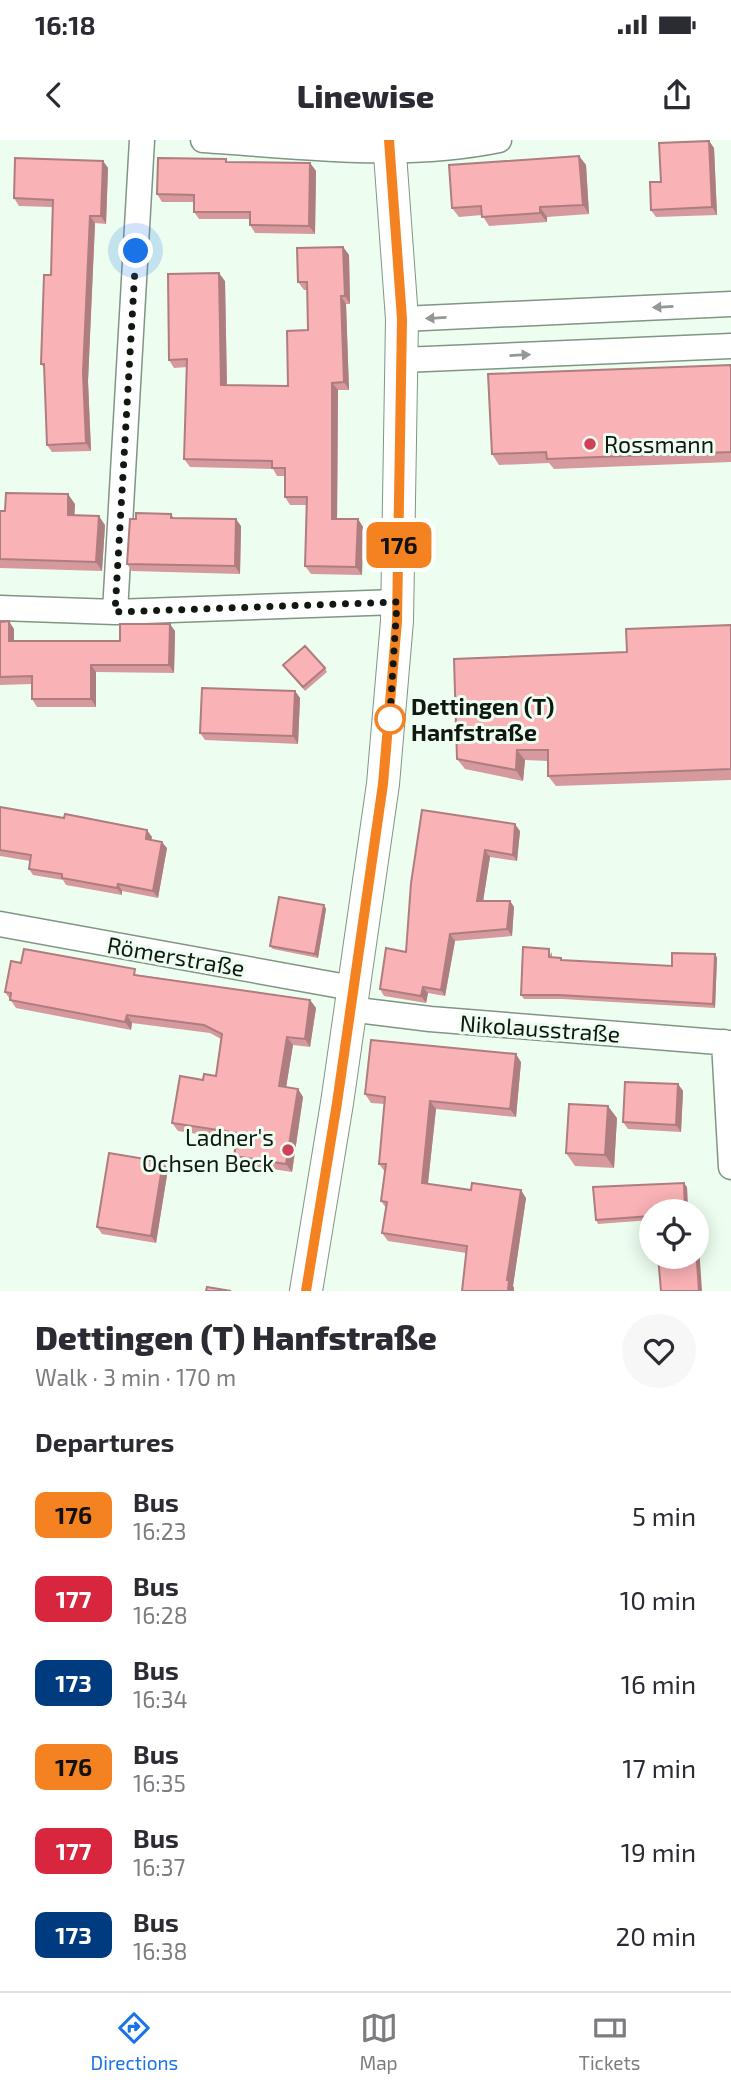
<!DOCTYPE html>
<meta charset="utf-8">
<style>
:root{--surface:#fff;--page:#f7f7f7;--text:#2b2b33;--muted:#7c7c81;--line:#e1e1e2;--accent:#1a73e8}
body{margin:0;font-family:"Exo 2",sans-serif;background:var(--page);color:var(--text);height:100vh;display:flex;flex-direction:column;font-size:26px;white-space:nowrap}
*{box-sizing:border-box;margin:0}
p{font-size:23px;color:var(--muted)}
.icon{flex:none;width:38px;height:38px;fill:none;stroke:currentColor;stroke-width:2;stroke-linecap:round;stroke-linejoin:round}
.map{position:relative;height:1151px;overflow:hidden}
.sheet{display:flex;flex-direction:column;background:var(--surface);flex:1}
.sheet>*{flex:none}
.badge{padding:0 14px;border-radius:10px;font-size:24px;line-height:46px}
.fabs{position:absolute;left:639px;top:1059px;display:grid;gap:14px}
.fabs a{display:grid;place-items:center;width:70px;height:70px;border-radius:50%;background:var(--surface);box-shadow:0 4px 18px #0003;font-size:35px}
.you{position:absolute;width:35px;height:35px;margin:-18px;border:5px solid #fff;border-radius:50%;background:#1a73e8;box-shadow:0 0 0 10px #1a73e833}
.map>.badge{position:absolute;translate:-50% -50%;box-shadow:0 0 0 4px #fff}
h2{padding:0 35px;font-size:26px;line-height:63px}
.round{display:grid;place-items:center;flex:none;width:74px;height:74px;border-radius:37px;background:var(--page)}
.head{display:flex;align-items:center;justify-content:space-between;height:119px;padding:0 35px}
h1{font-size:33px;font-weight:800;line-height:52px}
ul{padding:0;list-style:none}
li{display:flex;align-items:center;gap:21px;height:84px;padding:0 35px}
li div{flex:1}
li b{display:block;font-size:26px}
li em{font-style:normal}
li .badge{min-width:77px;font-weight:700;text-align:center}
.status{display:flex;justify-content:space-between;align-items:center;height:49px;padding:0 35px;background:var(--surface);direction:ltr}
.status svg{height:19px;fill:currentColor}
header{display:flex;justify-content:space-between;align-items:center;height:91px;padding:0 35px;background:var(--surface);font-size:32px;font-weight:800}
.tabs{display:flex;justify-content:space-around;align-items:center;height:98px;border-top:2px solid var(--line);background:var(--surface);font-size:19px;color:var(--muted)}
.tabs a{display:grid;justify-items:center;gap:4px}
.tabs .current{color:var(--accent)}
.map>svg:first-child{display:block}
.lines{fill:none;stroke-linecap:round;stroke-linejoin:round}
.minor-casing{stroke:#819585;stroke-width:27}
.tertiary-casing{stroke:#819585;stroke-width:34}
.minor{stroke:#fff;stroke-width:24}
.tertiary{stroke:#fff;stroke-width:32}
.wall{fill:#d6999d}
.shaded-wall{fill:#ae7d7f}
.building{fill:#f9b2b6;stroke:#ae7d7f;stroke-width:2}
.oneway{fill:#949794}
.line-casing{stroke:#fff;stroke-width:16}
.line{stroke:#f58220;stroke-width:10}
.walk{stroke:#111812;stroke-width:7;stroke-dasharray:0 12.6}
.poi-dot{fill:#d04059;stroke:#edfef0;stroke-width:2.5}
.stop-dot{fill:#fff;stroke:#f58220;stroke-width:3.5}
.labels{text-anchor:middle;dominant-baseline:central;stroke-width:6;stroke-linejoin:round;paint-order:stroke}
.poi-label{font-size:23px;fill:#111812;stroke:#edfef0;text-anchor:start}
.stop-label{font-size:23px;font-weight:bold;fill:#111812;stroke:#edfef0;text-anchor:start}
.street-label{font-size:23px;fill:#111812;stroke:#edfef0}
</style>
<div class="status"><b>16:18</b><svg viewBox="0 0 49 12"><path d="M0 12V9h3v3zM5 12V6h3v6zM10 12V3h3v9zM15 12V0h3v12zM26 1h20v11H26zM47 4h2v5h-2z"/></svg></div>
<header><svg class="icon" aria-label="back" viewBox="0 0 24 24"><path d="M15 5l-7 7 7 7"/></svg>Linewise<svg class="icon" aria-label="share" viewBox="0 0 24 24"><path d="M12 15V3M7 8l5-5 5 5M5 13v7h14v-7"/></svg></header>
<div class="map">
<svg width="731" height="1151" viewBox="0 0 731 1151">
<rect width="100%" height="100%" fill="#edfef0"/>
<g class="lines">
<defs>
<path id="minor" d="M203 0C301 6 402 20 499 0
M402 179 731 164
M402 220 731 206
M0 468 115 472 397 462
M115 472 142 0
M0 784 352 848
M349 869 430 879 731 903
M724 902 731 1027"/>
<path id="tertiary" d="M306 1151 337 963 383 644 397 481 402 179 389 0"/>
</defs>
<use href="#minor" class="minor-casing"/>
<use href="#tertiary" class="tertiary-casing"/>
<use href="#minor" class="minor"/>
<use href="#tertiary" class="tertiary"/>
</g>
<path class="wall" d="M709 1 714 8 717 75 656 77 651 70Z
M579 16 586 25 589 74 547 77V82L489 86 482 75 459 77 452 68Z
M103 21 108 28 106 84 95 83 88 241 91 311 52 312 47 305 45 229 41 224 51 135 52 67 19 66 14 58Z
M228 22 310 23 316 31 315 94 255 93 250 85V79H199L194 72V62H162L157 54Z
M343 107 349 115 350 164H346L349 250H338L337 379H358L363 387 362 435 311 434 305 426 306 365H290L285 357V336H277L273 329 190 327 184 319 187 227 174 228 169 220 225 141 227 245 288 246 308 190 307 150H304L298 142Z
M731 225V322L554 329 549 323 499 325 492 314Z
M75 364 74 375 105 385 102 431 0 428V371Z
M171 374 174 378 241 386 240 434 132 431 127 424 136 379Z
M0 482 14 489V501H120L175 491 174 533 96 532V567H37L32 559V544L0 545Z
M731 485V640L556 646 548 636V621L525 620 523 641 465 629 457 619 627 512Z
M286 528H325L327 532 305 551Z
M295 551 300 558 298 604 205 600 200 593Z
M0 667 152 697 151 700 167 708 158 758 122 751V755L66 745 63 740 33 735 29 729 30 721 0 716Z
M520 691 517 721 490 717 483 761H510L514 767 512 796 455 801 445 856 428 853 426 863 384 856 380 849 406 812 411 743Z
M324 765 326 769 318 818 273 809 270 806Z
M552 812V817L561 818 562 820 672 826 715 814 717 818 715 868 562 859H524L521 855Z
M21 823 140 835 310 860 316 868 310 907 293 905 286 947 298 949 303 957 292 1032 240 1024 234 1016 237 1000 178 991 172 983 203 940 216 936 221 899 210 893 132 883 131 890 16 868 5 852Z
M521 922 516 977 436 969 428 1044 526 1058 513 1146 514 1148V1151H462L466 1113 388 1101 382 1093 386 1068 381 1061 385 1032 379 1024 385 964 371 963 365 954Z
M678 944 683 951 681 992 628 989 623 982Z
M617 978 614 1028 575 1026 566 1013Z
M168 1029 156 1103 102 1094 97 1087Z
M687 1047 688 1071H651V1080L598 1084 596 1080Z"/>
<path class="shaded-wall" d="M709 1 714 8 717 75 712 67Z
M579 16 586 25 589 74 583 65Z
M103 21 108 28 106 84 101 76Z
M310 23 316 31 315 94 309 86Z
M540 67 547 77V82L540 73Z
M90 76 95 83 88 241 91 311 86 303 83 233Z
M343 107 349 115 350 164 345 156Z
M219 133 225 141 227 253 221 245Z
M341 156 346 164 349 250 344 242Z
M332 243 338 250 337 387 332 379Z
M68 354 75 364 74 384 68 375Z
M99 376 105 385 102 431 96 422Z
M236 379 241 386 240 434 235 426Z
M358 379 363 387 362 435 356 427Z
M9 481 14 489V509L9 501Z
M170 484 175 491 174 533 169 525Z
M91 525 96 532V567L91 559Z
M295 551 300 558 298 604 293 596Z
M517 610 525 620 523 641 516 630Z
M515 684 520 691 517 721 513 715Z
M147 690 152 697 150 705 146 699Z
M162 702 167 708 158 758 153 751Z
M485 710 490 717 482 768 477 761Z
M118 744 122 751V755L117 748Z
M510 761 514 767 512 796 507 789Z
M324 765 326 769 318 818 315 814Z
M450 794 455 801 445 856 441 850Z
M715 814 717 818 715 868 713 864Z
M423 847 428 853 426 863 421 856Z
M310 860 316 868 310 907 305 899Z
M127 875 132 883 131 890 125 882Z
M287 897 293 905 285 954 279 946Z
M516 914 521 922 516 977 510 969Z
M678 944 683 951 681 992 676 985Z
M298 949 303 957 292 1032 286 1024Z
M430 961 436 969 427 1051 422 1043Z
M608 966 617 978 614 1028 605 1015Z
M163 1022 168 1029 156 1103 151 1096Z
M684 1043 687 1047 688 1071H685Z
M521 1050 526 1058 513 1146 514 1148V1151H508L507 1140Z
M696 1088 698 1090 702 1151H699Z"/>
<path class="building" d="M709 1 712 67 651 70 650 42H661L659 3Z
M579 16 583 65 540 67V73L482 77 481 66 452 68 449 25Z
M15 18 103 21 101 76H90L83 233 86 303 47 305 44 224H41L44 135H51L53 60 14 58Z
M158 18 226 19V22L310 23 309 86 250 85V72H194V55L157 54Z
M343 107 345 156H341L344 242 332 243V379H358L356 427 305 426 307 357H285V328H272V321L184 319 187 219 169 220 168 134 219 133 221 245 288 246 287 191 308 190 307 142H298L297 108Z
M731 225V312L547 319 546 312 492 314 488 234Z
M6 353 68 354V375L99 376 96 422 0 419V371H5Z
M136 373 171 374V378L236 379 235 426 127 424 130 379H136Z
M9 481V501H120V484H170L169 525H91V559H32V536L0 537V482Z
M731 485V629L548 636V610H517L516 630 457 619 454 519 627 512 626 489Z
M305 506 325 528 303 547 283 525Z
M202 548 295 551 293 596 200 593Z
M0 667 64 678 65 674 147 690 146 699 162 702 153 751 118 744 117 748 62 738V734L29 729 31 715 0 710Z
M422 670 515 684 513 715 485 710 477 761H510L507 789 450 794 441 850 423 847 421 856 380 849 386 808 406 812 411 743Z
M279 757 324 765 315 814 270 806Z
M523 807 549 809V817L561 818V820L672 826V813L715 814 713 864 559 855H521Z
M24 809 135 829 134 835 310 860 305 899 287 897 279 946 298 949 286 1024 234 1016 238 993 172 983 180 936 203 940 204 934 216 936 222 894 204 885 127 875 125 882 10 860 11 853 5 852 11 821 21 823Z
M371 900 516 914 510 969 430 961 422 1043 471 1050 472 1043 521 1050 507 1140H509L508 1151H462L467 1106 382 1093 387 1062 381 1061 386 1024H379L385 957 365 954Z
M625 942 678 944 676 985 623 982Z
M569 964 608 966 605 1015 566 1013Z
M109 1013 163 1022 151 1096 97 1087Z
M684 1043 685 1071H651V1076L596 1080 593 1047Z
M696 1107 699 1151H661L658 1116H696Z
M207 1147 231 1151H206Z"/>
<defs><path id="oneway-solid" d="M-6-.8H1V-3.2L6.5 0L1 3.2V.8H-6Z" transform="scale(1.75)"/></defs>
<g class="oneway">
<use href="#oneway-solid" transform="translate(663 167) rotate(177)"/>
<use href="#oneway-solid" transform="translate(436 178) rotate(177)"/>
<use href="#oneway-solid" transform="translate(520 215) rotate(-3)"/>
</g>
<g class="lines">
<defs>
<path id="line" d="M306 1151 337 963 383 644 397 481 402 179 389 0"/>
</defs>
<use href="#line" class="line-casing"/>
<use href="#line" class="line"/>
<path class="walk" d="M136 111 115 472 397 462 389 591 390 579"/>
</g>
<g class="poi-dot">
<circle cx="590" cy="304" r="7"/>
<circle cx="288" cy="1010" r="7"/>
</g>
<circle class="stop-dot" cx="390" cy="579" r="14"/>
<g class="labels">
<g class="poi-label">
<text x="604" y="304">Rossmann</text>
<text x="274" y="997" text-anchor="end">Ladner's<tspan x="274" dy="26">Ochsen Beck</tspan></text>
</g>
<g class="stop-label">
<text x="411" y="566">Dettingen (T)<tspan x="411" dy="26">Hanfstraße</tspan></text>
</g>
<g class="street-label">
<text transform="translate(176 816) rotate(10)">Römerstraße</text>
<text transform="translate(540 888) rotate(4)">Nikolausstraße</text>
</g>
</g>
</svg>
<div class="fabs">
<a><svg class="icon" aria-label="locate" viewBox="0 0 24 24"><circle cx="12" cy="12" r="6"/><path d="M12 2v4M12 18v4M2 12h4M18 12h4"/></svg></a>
</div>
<div class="you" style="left:136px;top:111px"></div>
<b class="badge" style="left:399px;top:405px;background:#f58220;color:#111">176</b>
</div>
<section class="sheet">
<div class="head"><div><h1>Dettingen (T) Hanfstraße</h1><p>Walk · 3 min · 170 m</p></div><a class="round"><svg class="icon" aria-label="heart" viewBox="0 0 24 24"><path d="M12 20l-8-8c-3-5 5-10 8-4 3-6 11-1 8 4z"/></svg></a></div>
<h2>Departures</h2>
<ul>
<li><span class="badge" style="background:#f58220;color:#111">176</span><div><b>Bus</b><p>16:23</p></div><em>5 min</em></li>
<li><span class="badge" style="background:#d7263d;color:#fff">177</span><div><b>Bus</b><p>16:28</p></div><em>10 min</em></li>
<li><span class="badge" style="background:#003b80;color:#fff">173</span><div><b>Bus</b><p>16:34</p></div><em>16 min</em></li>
<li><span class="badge" style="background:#f58220;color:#111">176</span><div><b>Bus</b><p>16:35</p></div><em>17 min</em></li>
<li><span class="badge" style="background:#d7263d;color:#fff">177</span><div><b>Bus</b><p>16:37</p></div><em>19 min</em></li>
<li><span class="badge" style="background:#003b80;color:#fff">173</span><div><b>Bus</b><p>16:38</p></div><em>20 min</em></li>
</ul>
</section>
<nav class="tabs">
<a class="current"><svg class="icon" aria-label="directions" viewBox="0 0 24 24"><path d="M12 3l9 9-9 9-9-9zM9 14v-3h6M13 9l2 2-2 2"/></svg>Directions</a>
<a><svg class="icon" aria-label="map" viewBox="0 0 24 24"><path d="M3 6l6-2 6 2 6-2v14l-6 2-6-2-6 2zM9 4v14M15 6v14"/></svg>Map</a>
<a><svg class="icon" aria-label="tickets" viewBox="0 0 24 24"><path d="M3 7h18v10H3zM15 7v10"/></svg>Tickets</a>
</nav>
